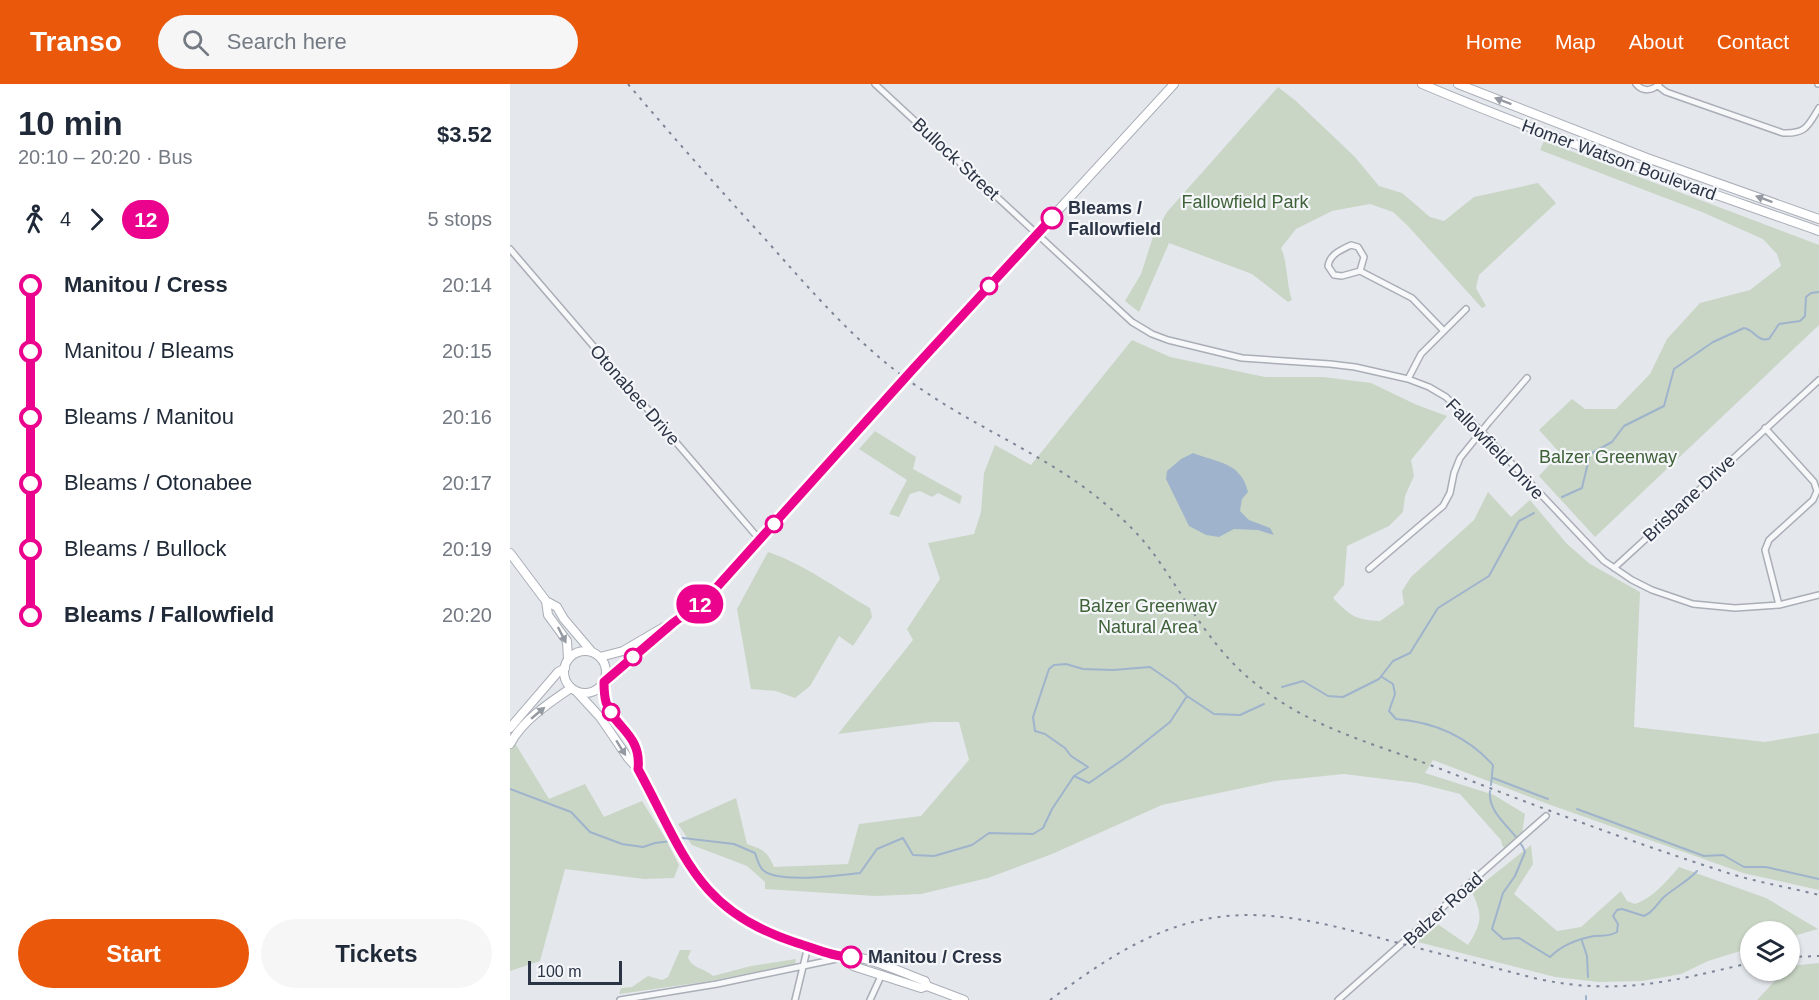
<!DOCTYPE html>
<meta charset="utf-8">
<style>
:root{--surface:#fff;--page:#f6f6f7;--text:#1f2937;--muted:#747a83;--accent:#ea580c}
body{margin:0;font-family:Arial,sans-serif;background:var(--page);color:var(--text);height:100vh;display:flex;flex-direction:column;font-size:22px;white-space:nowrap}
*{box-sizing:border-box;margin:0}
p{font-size:20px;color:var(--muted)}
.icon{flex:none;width:33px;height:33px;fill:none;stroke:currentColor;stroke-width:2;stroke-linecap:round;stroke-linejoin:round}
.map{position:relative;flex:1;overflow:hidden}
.sheet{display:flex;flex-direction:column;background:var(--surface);width:510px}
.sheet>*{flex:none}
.badge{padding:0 12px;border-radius:20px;font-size:21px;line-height:39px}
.tools{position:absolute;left:1230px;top:837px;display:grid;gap:12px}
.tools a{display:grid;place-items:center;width:60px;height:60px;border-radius:50%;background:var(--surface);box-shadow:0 2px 4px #0004;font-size:30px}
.scale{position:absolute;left:18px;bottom:15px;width:94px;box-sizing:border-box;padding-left:6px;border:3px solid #2b3445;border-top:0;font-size:16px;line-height:21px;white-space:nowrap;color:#2b3445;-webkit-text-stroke:4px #f4f6f9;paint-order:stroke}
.map>.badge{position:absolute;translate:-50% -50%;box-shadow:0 0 0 3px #fff}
.legs{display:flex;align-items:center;gap:9px;height:66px;padding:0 18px;font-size:20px}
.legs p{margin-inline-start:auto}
.overview{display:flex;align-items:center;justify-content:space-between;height:102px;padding:0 18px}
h1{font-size:33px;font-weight:700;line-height:45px}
.action{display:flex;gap:12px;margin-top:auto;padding:12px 18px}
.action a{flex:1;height:69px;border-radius:36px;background:var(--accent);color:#fff;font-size:24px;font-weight:700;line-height:69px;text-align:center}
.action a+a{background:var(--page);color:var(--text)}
ul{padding:0 18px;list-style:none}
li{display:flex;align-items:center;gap:21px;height:66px;font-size:22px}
li i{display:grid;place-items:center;width:9px;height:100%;margin:0 8px;background:currentColor}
li i::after{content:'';width:15px;height:15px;margin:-8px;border:4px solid;border-radius:50%;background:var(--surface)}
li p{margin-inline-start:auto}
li:first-child i{background:linear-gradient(#0000 50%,currentColor 0)}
li:last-child i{background:linear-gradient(currentColor 50%,#0000 0)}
header{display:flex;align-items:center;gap:36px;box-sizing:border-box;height:84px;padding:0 30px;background:var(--accent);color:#fff}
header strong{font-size:28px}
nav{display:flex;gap:33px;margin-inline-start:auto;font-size:21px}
.search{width:420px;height:54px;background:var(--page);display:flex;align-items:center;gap:15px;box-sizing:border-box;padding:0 21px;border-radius:33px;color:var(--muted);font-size:22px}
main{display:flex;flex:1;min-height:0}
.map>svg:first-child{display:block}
.green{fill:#c9d6c5}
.water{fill:#9fb4cc}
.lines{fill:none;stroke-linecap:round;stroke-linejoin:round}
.stream{stroke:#9fb4cc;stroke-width:2}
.street-casing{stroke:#a9aeb7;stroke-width:8}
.secondary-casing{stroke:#a9aeb7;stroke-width:10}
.street{stroke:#f7f8fa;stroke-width:5}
.secondary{stroke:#fff;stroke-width:8}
.rail{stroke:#7d8696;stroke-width:2;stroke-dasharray:3 6;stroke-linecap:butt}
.oneway{fill:#959aa2}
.line-1-casing{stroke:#fff;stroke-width:14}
.line-1{stroke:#eb028d;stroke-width:9}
.stop-1-dot{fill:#fff;stroke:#eb028d;stroke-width:3}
.labels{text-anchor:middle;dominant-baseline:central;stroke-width:4.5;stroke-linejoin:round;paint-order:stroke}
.street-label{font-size:18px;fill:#2b3445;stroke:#f4f6f9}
.park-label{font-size:18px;fill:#3f6138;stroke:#f4f6f9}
.stop-label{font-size:18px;font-weight:bold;fill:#2b3445;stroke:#f4f6f9;text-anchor:start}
</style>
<header>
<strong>Transo</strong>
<div class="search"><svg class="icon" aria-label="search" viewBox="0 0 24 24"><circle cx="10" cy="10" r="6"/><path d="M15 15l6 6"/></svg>Search here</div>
<nav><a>Home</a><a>Map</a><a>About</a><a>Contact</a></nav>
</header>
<main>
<section class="sheet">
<div class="overview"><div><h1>10 min</h1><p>20:10 – 20:20 · Bus</p></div><b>$3.52</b></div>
<div class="legs"><svg class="icon" aria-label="walk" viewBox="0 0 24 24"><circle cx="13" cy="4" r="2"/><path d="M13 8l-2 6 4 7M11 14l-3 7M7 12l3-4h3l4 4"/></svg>4<svg class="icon" aria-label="forward" viewBox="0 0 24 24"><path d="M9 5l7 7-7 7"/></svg><b class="badge" style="background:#eb028d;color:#fff">12</b><p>5 stops</p></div>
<ul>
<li><i style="color:#eb028d"></i><b>Manitou / Cress</b><p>20:14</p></li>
<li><i style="color:#eb028d"></i><span>Manitou / Bleams</span><p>20:15</p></li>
<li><i style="color:#eb028d"></i><span>Bleams / Manitou</span><p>20:16</p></li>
<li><i style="color:#eb028d"></i><span>Bleams / Otonabee</span><p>20:17</p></li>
<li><i style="color:#eb028d"></i><span>Bleams / Bullock</span><p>20:19</p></li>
<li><i style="color:#eb028d"></i><b>Bleams / Fallowfield</b><p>20:20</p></li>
</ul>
<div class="action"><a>Start</a><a>Tickets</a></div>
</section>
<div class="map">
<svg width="1309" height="916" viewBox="0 0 1309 916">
<rect width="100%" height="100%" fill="#e4e7ec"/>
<path class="green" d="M768 3 786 17 845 73 869 102 892 109 920 133 934 137 964 113 1028 99 1046 119 969 191 966 204 976 222 972 224 898 142 883 128 860 120 822 127 786 145 771 164C778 179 776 199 782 216L778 218 742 190 659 159 629 228 615 217 631 190 643 153 657 128Z
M1034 57 1309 161V241L1085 453 1029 392 1050 369 1029 346 1062 315 1075 325H1106L1140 290 1157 255 1190 219 1240 206 1271 182 1267 170 1253 155 1192 128 1030 66Z
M622 256 660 273 755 293H813L861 299 907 321 937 332 901 376 904 392 895 412 893 428 879 442 837 462 834 501 823 514C840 532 846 536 870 537L894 520 892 507 901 493 964 436 978 408 1001 433 1020 416 1057 460 1080 480 1130 508 1124 643 1255 658 1309 649V806L1233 789 1038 720 923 676 915 689 984 711 1015 730 1012 750 996 766 992 761 991 756 950 710 907 699 834 690 765 697 652 721 542 770 478 794 411 810 365 812 255 805V798L237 782 182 761 168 740 226 714 237 760C253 766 257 766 264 783L338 780 349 740 411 732 459 676 449 638H422L328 650 403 556 397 545 430 495 418 459 464 450 471 428 474 389 485 361 521 381Z
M365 347 406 373 403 385 452 412 450 420 428 409 422 413 410 407 400 410 389 433 379 430 397 396 349 365Z
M258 468C294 480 327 505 360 524L362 533 343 562 329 552 300 602 285 614 266 607 241 605 227 525Z
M0 651 39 715 75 700 94 733 132 717 154 752 169 781 164 794 134 795 55 785 30 877 0 887Z
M1021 761 1023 780 1004 810 1047 847 1071 843 1111 807 1117 817 1125 820C1143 814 1157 797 1169 783L1256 814 1308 845 1280 853V848H1240V864L1198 877 1171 890 1132 897 1089 898 1045 893 904 857 926 839 958 861C972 839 973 832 962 808Z
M170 866H181L178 873C181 884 194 884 203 892L241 882 286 875 285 880 200 897 109 910 111 904 122 903 138 892 152 896 158 893Z
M1309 879V916H1247L1274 887 1280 886V882Z"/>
<path class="water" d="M683 369C708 379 731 378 738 408L732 415 730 427 739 436 760 444 764 451 748 446 724 445 709 453 696 451 679 442 656 395 657 387 671 375Z"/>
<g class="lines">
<path class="stream" d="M1052 413 1072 404 1080 370 1102 358 1114 342 1154 322 1164 285 1203 258 1234 244C1245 246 1247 258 1259 255L1269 240 1290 237 1295 232 1296 213 1301 209 1309 208
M872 593 883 600 885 610 879 627 886 635C924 638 957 652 983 681L981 701
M772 603 793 597 818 612 833 613 869 595 883 577 900 569 928 524 979 492 1009 437 1024 429
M564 692 579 699 615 674 660 638 677 612
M983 694 1038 715
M0 705 61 728 80 748 112 760 133 763 145 759 161 757
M980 707C977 732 1009 748 1015 768L1005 792 993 809 982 845 993 855 1009 854 1040 873C1051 862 1068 855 1084 852 1093 851 1099 853 1107 848L1108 840 1103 832 1107 826 1112 825 1134 832C1144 828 1147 819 1155 812 1166 803 1178 797 1187 787
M1067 725 1194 772 1213 771 1234 783H1256L1309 795
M167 755 173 754 224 760 245 769C247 774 249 783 253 786 267 800 330 791 350 789L367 765 393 754 403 771 424 772 462 761 479 749 523 750 533 744 542 725 564 692 578 683 561 672 555 664 535 650 525 647 523 633 539 585 544 581 556 580 573 585 603 586 640 583 666 601 677 612 704 630 730 631 754 620
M1072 857 1077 872 1078 893
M1076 912V916"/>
<defs>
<path id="street" d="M365 0 622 238 642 250 658 256 732 274 820 280 845 283 898 295 919 303 936 313 972 348 1094 477 1122 496 1142 506 1183 520 1225 524 1269 521 1309 511
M1126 0C1133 8 1142 7 1149 0
M1308 0H1309
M1148 2 1156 8 1273 49C1296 50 1298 42 1309 24
M0 165 250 456
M850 187 854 173 848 163 841 161C831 166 820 170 818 182L824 191 832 192 850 187 902 214 933 246
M898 295 911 270 956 225
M1255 344 1304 398 1307 407 1303 416 1259 456 1255 466 1269 521
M1104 484 1309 296
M859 485 933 422 940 409 944 389 950 374 979 338 1017 294
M110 916 207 900 336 873
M285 916 298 862
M360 916 372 890
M828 916 1036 732"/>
<path id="secondary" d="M912 0C1042 55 1176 100 1309 147
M948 0 1137 74 1309 135
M0 469 36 517 47 523 54 535 82 568
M36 517 38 531 57 557 58 575
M54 588a21 21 0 1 1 42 0a21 21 0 1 1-42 0Z
M90 573 113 567 154 543
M95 596 163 539 198 513 395 293 664 0
M94 598C94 605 94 611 96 618 103 643 131 650 128 685
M67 608 90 633 118 674 128 685C147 719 161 758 184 790 223 843 284 863 346 873 369 877 393 889 415 897L417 902
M0 644 48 588 55 584
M0 660C13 636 39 619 61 604
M336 873 343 882 411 904 417 902 454 916"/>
</defs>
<use href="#street" class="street-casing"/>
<use href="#secondary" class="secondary-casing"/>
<use href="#street" class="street"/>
<use href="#secondary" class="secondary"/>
<path class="rail" d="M118 0C163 53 209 105 256 156 304 210 351 265 411 305 466 343 530 369 583 410 606 428 629 449 646 473 676 515 700 562 741 596 799 644 860 658 928 684 1023 721 1118 757 1215 788 1245 798 1278 803 1309 811
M1280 873 1309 872
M540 916C585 883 631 850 687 837 758 820 827 843 896 861 940 872 984 884 1028 895 1110 912 1162 897 1240 879"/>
</g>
<defs><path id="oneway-solid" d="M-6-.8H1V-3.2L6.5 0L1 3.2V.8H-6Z" transform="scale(1.5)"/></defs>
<g class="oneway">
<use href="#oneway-solid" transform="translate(993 17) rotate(-159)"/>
<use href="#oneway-solid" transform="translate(1254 115) rotate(-160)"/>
<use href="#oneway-solid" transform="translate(52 551) rotate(63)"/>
<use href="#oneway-solid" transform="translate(28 629) rotate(-40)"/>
<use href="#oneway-solid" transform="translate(111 664) rotate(58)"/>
</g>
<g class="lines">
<defs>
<path id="line-1" d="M341 873C323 873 304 864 287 859 186 827 174 769 128 685 132 650 103 643 96 618 94 611 94 605 94 598L163 539 198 513 404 284 542 134"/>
</defs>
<use href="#line-1" class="line-1-casing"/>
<use href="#line-1" class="line-1"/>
</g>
<g class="stop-1-dot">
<circle cx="542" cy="134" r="10"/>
<circle cx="479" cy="202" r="8"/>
<circle cx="264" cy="440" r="8"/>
<circle cx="123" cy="573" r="8"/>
<circle cx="101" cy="628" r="8"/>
<circle cx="341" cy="873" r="10"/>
</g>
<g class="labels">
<g class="street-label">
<text transform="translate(446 75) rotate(43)">Bullock Street</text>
<text transform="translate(1109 76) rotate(20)">Homer Watson Boulevard</text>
<text transform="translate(125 311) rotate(49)">Otonabee Drive</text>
<text transform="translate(985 365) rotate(46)">Fallowfield Drive</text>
<text transform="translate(1179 414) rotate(-43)">Brisbane Drive</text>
<text transform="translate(933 825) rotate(-42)">Balzer Road</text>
</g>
<g class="park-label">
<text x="735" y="118">Fallowfield Park</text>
<text x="1098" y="373">Balzer Greenway</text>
<text x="638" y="522">Balzer Greenway<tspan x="638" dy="21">Natural Area</tspan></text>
</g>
<g class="stop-label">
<text x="558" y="124">Bleams /<tspan x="558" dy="21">Fallowfield</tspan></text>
<text x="358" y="873">Manitou / Cress</text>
</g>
</g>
</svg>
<div class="tools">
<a><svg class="icon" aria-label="layers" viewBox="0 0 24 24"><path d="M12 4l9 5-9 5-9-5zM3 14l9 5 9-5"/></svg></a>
</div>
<div class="scale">100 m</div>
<b class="badge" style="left:190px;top:520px;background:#eb028d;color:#fff">12</b>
</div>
</main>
